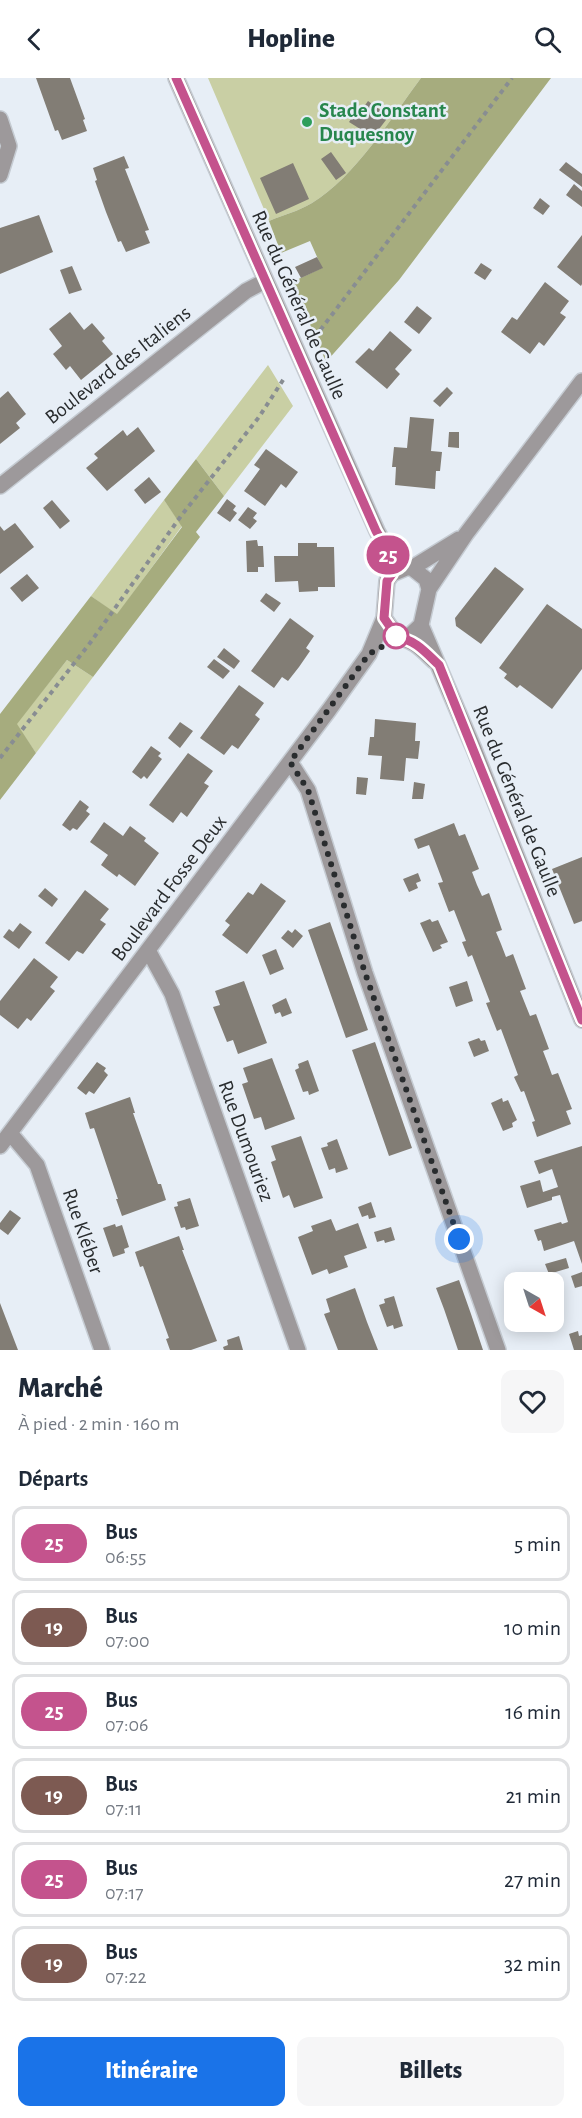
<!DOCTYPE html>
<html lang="fr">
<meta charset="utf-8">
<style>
:root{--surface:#fff;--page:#f6f6f7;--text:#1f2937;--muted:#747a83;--line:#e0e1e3;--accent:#1a73e8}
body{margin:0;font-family:"Alegreya Sans",sans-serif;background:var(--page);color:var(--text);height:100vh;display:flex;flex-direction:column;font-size:22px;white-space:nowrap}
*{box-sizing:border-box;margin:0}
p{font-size:20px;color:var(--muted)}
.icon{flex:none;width:33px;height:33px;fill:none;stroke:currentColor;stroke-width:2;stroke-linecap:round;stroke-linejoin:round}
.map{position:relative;height:1272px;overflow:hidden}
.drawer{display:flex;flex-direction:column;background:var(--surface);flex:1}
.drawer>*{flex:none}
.badge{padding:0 12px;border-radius:20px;font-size:21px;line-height:39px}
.needle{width:39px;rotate:141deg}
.tools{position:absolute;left:504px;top:1194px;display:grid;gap:12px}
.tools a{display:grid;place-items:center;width:60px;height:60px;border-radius:12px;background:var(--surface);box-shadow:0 3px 15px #0003;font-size:30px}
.you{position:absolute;width:30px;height:30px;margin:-15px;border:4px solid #fff;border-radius:50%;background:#1a73e8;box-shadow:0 0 0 9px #1a73e833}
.map>.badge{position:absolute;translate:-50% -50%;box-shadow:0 0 0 3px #fff}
h2{padding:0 18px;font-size:22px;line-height:54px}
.round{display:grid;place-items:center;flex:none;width:63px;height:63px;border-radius:12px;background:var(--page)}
.overview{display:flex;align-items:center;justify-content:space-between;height:102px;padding:0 18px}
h1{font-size:28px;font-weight:800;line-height:45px}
.button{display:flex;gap:12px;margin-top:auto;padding:12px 18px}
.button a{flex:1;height:69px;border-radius:12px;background:var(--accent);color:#fff;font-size:24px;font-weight:800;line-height:69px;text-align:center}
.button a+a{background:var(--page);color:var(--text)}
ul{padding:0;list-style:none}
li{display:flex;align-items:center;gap:18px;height:75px;margin:0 12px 9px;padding:0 6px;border:3px solid var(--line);border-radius:12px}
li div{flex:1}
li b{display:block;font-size:22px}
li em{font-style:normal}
li .badge{min-width:66px;font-weight:700;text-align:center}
header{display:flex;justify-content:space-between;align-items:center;height:78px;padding:0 18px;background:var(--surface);font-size:27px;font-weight:800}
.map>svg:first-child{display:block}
.green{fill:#c9cfa4}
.forest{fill:#a6ac7e}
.building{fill:#827d75}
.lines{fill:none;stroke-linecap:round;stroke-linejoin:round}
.minor-casing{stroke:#c5cbd2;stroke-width:18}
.path{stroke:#888d92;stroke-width:4;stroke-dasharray:4.5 4.5;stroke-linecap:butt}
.minor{stroke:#9d999b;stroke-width:15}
.line-casing{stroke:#fff;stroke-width:14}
.line{stroke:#c4538d;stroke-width:9}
.walk{stroke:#292c2e;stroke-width:6;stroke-dasharray:0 10.8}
.leisure-dot{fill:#2e9e5b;stroke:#e7eef6;stroke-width:2}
.stop-dot{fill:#fff;stroke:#c4538d;stroke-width:3}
.labels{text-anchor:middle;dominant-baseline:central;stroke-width:5;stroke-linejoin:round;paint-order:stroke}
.leisure-label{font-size:21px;font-weight:bold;fill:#27864d;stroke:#e7eef6;text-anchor:start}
.street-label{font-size:21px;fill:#292c2e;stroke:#e7eef6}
</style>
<header><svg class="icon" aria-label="back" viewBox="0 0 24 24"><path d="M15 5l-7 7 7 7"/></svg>Hopline<svg class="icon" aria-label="search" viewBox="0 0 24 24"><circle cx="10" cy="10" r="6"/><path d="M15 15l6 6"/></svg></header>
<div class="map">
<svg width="582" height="1272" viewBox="0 0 582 1272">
<rect width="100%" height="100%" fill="#e7eef6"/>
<path class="green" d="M208 0H421C391 40 355 99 312 125 299 133 283 137 269 143Z
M268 287 293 328 224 418 196 381Z
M164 422 182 448 117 537 91 518Z
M67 582 93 599 36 675 16 646Z"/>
<path class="forest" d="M421 0H551L399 202 326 284 292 204 322 190 310 163 281 175 269 143C283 137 299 133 312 125 355 99 391 40 421 0Z
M196 381 224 418 196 454 200 459 93 599 67 582 17 646 36 675 0 722V636L91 518 117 536 182 449 164 422Z"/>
<path class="building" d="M36 0H70L85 41 83 42 87 53 62 62 58 52 55 53Z
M368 23 389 38 373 59 349 44 358 31 361 33Z
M331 74 346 95 336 102 321 81Z
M124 78 129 90 125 91 149 152 145 153 150 165 126 174 121 163 118 164 106 134 95 103 97 102 93 90Z
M566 84 582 96V109L559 92Z
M293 85 309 121 276 136 260 100Z
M574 106 582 113V129L566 117Z
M540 120 550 128 543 137 533 130Z
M39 137 53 174 0 196V150Z
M582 157V206L581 208 557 189Z
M317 179 323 190 301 200 295 189Z
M481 185 492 192 485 202 474 195Z
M72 188 82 212 69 216 60 192Z
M545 204 569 223 560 235 566 239 544 268 539 264 530 276 501 254 512 239 517 242Z
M417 228 432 240 419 256 404 244Z
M70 234 84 252 92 245 105 260 102 263 113 276 81 302 70 288 66 292 53 276 62 268 49 251Z
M390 253 412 272 395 291 400 296 387 311 355 284 369 270 373 273Z
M447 309 453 315 440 329 433 323Z
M8 313 26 336 16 345 20 350 0 366V320Z
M410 339 434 341 431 373 442 374 440 393H436L435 411 395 407 396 389H392L394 369 407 370Z
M138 349 155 373 107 413 86 390 98 380 94 376 123 352 127 358Z
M449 354H459V370L448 369Z
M266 371 298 394 286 410 281 406 265 428 244 413 260 391 254 387Z
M149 399 161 414 145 426 134 412Z
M227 421 236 428 233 432 237 435 230 444 217 435Z
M52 422 70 443 60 451 43 430Z
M248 429 257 435 253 440 257 443 250 451 238 442Z
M15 445 34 469 0 496V448L4 453Z
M257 462 258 468H263L264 489H258V494H247L246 463Z
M298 465H317V469H334L335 509H318V513L299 514 298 503 275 504 274 478H298Z
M495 489 524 511 481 566 456 548 455 540Z
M27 496 39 510 22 524 10 510Z
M266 515 281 525 274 534 260 523Z
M547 526 582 551V591L552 631 520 607 517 610 504 600 507 596 499 590Z
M290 540 314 558 306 570 310 573 299 589 288 603 282 599 274 610 251 593Z
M224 570 240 583 234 591 217 579Z
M214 581 230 593 223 601 207 589Z
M239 607 264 625 255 637 260 641 238 671 232 667 224 677 200 660Z
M375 641 416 645 415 663H420L418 681 406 680 404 703 380 701 382 678 368 677 370 659H374Z
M180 644 193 653 180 670 168 660Z
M151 668 161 675 158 678 162 681 147 701 144 698 141 701 132 694Z
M188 675 213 693 204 705 209 708 187 739 181 734 173 745 149 727Z
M357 699 368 700 366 717 356 716Z
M414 704 425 706 423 721H412Z
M80 722 89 729 86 733 90 736 77 752 73 750 70 753 62 747Z
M104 744 123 758 130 748 146 760 144 763 159 775 135 808 119 796 117 799 101 787 108 777 90 764Z
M454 745 459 758 465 756 479 791 472 794 477 807 482 818 489 815 502 852 496 854 501 866 506 879 513 876 526 911 520 913 530 938 536 936 549 971 543 973 548 986 552 997 558 995 572 1031 566 1033 571 1046 537 1059 532 1044 535 1043 524 1013 521 1014 514 999 518 997 501 951 497 953 486 925 490 924 472 877 468 879 462 864 466 863 454 832 449 834 438 805 443 804 429 767 418 771 414 761Z
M582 779V843L574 846 552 791Z
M418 795 421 803 416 805 418 810 409 814 403 801Z
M261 805 286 823 247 876 222 857 230 847 225 843 248 814 253 817Z
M45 810 58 821 52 829 38 818Z
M85 812 109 831 100 842 106 846 83 876 77 873 69 883 45 865Z
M430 841 432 844 438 842 448 864 440 867 442 870 433 874 420 845Z
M330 844 368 952 346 960 308 852Z
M20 845 32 854 19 871 3 859 9 851 13 854Z
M295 851 303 858 293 870 281 860 288 852 292 855Z
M276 871 284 891 270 897 262 877Z
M34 880 58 899 50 909 55 913 31 943 27 940 18 951 0 937V923Z
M244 903 267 965 238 976 233 962 227 964 213 929 220 927 215 913Z
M467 903 473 923 456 929 449 909Z
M286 920 292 935 282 939 280 934 275 936 272 927Z
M479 960 481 963 485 962 489 973 474 979 468 964Z
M375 964 412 1070 389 1078 352 972Z
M272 980 295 1041 265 1052 261 1039 254 1041 242 1006 248 1004 243 990Z
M308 982 319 1013 309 1017 308 1013 303 1014 295 992 299 990 298 986Z
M97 984 106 990 104 993 108 997 94 1016 89 1013 86 1017 77 1010Z
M130 1019 135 1035H133L158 1106H161L166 1122 122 1138 116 1121H118L94 1050 90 1051 85 1035Z
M502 1020 503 1024 508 1022 517 1042 512 1045 513 1049 503 1053 491 1025Z
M301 1058 323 1120 294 1130 289 1117 283 1120 271 1084 276 1082 271 1068Z
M337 1061 348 1091 336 1095 335 1090 329 1092 321 1070 328 1068 327 1065Z
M582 1068V1186L574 1163 544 1173 541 1162 538 1163 534 1152 561 1144 562 1146 568 1144 560 1117 552 1119V1122L527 1130 520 1108 540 1102 543 1114 558 1109 552 1091 539 1096 534 1083Z
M190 1120 199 1148 186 1152 185 1149 181 1150 174 1129 178 1128 177 1124Z
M371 1124 376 1139 369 1141 368 1137 362 1139 358 1129Z
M10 1132 21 1140 8 1157 0 1151V1145Z
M331 1141 336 1153 358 1145 367 1170 344 1178 348 1189 329 1196 327 1191 312 1197 298 1159 313 1153 311 1148Z
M115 1146 116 1149 122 1147 129 1169 124 1171 125 1175 113 1179 103 1150Z
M391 1149 395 1162 385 1165 384 1162 377 1164 374 1154Z
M179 1158 184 1172H182L217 1263 191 1272H170L166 1261 169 1260 143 1188 140 1189 135 1174Z
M566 1180 569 1190 549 1196 545 1186Z
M582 1194V1208L575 1210 571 1198Z
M459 1202 471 1236 483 1272H458L444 1231 436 1210Z
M355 1210 367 1244 378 1272H338L324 1236 330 1234 326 1221Z
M394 1218 403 1248 394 1251 393 1247 387 1249 379 1227 385 1225 384 1221Z
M0 1225 18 1272H0Z
M578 1253 579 1258 582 1257V1272H574L569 1256Z
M239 1258 243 1272H224L223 1269 228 1267 227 1262Z"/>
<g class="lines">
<defs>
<path id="minor" d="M176 0 377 453 386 470 406 490
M0 41 9 68 0 97
M0 408 246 213 265 203
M412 490 459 461
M429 511 466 456 582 303
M421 547 474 671 582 942
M406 561 421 547 429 511 426 501 412 490H406L392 496 387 503 384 540 398 560C413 561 423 573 434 583
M290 684 308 712 365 895 498 1272
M148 872 172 916 298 1272
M10 1055 37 1087 102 1272
M0 1068 329 632 369 576 384 540"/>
</defs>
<use href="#minor" class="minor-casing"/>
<path class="path" d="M315 259 512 0
M0 680 90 565 181 438 259 339 285 299"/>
<use href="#minor" class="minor"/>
</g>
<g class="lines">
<defs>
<path id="line" d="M176 0 376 453 386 470 392 496 387 503 384 540 398 560C415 561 427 576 439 587L582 942"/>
</defs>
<use href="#line" class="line-casing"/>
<use href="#line" class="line"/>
<path class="walk" d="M396 558 398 560 369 576 290 684 308 712 365 895 459 1161"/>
</g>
<circle class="leisure-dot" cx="307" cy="44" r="6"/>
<circle class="stop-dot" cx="396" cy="558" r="12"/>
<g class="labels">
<g class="leisure-label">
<text x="319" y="32">Stade Constant<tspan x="319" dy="24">Duquesnoy</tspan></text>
</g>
<g class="street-label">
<text transform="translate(299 227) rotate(66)">Rue du Général de Gaulle</text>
<text transform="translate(118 287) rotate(-38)">Boulevard des Italiens</text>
<text transform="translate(517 723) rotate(68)">Rue du Général de Gaulle</text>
<text transform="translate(169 810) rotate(-53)">Boulevard Fosse Deux</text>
<text transform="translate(246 1063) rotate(70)">Rue Dumouriez</text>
<text transform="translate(83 1153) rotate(71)">Rue Kléber</text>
</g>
</g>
</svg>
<div class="tools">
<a><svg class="needle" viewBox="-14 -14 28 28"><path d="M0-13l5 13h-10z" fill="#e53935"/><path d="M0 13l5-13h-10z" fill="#747a83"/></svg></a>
</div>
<div class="you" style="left:459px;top:1161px"></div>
<b class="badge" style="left:388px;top:477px;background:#c4538d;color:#fff">25</b>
</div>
<section class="drawer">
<div class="overview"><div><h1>Marché</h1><p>À pied · 2 min · 160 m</p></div><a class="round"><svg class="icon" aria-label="heart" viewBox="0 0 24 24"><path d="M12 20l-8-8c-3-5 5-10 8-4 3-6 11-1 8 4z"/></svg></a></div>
<h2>Départs</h2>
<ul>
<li><span class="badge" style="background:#c4538d;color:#fff">25</span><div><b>Bus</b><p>06:55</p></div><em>5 min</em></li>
<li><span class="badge" style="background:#7d5a52;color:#fff">19</span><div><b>Bus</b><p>07:00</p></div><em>10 min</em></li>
<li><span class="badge" style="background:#c4538d;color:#fff">25</span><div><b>Bus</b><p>07:06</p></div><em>16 min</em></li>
<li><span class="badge" style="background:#7d5a52;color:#fff">19</span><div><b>Bus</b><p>07:11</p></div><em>21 min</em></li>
<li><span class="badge" style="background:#c4538d;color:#fff">25</span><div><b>Bus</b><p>07:17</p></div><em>27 min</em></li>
<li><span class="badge" style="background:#7d5a52;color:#fff">19</span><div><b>Bus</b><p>07:22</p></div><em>32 min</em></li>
</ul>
<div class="button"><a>Itinéraire</a><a>Billets</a></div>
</section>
